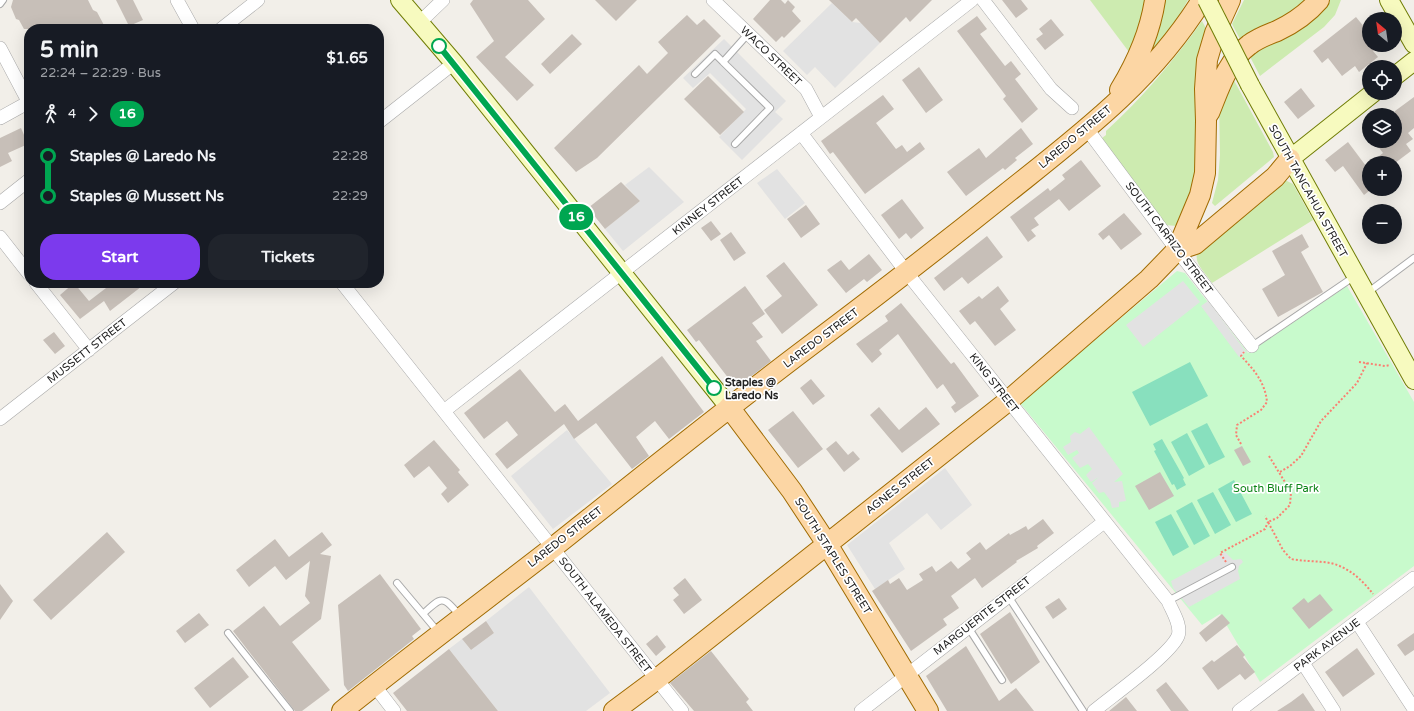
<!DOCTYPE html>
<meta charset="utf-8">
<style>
:root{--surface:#171b24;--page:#20242c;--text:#f1f3f6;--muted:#9ea1a6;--accent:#7c3aed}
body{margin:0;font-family:"Varela Round",sans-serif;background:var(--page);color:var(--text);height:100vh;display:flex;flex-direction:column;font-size:15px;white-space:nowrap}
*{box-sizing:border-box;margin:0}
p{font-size:13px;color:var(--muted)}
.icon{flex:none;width:22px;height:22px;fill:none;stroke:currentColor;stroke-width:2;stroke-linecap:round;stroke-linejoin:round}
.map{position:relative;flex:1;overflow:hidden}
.details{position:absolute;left:24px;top:24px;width:360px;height:264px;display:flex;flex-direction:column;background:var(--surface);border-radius:16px;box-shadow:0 4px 16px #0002}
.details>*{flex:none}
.badge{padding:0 8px;border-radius:13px;font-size:14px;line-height:26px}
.needle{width:26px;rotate:331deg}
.buttons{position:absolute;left:1362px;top:12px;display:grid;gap:8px}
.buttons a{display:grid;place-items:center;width:40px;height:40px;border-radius:50%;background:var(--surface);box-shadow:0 4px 16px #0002;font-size:20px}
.map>.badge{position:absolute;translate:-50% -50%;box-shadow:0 0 0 2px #fff}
.legs{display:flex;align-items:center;gap:6px;height:44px;padding:0 16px;font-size:13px}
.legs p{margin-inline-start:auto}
.head{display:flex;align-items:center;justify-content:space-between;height:68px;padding:0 16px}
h1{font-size:22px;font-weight:700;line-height:30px}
.cta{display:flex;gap:8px;margin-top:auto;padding:8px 16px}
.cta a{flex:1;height:46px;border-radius:16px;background:var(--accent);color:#fff;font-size:16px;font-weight:700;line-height:46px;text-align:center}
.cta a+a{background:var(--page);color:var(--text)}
ul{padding:0 16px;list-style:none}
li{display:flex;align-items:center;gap:14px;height:40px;font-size:15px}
li i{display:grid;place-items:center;width:6px;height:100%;margin:0 5px;background:currentColor}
li i::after{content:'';width:10px;height:10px;margin:-5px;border:3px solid;border-radius:50%;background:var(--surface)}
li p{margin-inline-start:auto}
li:first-child i{background:linear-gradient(#0000 50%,currentColor 0)}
li:last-child i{background:linear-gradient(currentColor 50%,#0000 0)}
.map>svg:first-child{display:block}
.grass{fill:#cdebb0}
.park{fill:#c8facc}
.pitch{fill:#88e0be}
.parking{fill:#e2e2e2}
.building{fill:#c7bfb8}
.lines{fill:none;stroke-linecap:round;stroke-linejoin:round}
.service-casing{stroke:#a9a9a9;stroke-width:8}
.minor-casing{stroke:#a9a9a9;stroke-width:14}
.secondary-casing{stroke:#707d05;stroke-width:20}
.primary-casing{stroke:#a06b00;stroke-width:22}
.path{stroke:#fa8072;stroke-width:2;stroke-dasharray:2 2;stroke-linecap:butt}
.service{stroke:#fff;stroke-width:6}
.minor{stroke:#fff;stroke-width:13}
.secondary{stroke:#f7fabf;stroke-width:18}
.primary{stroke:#fcd6a4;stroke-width:20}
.secondary-bridge-casing{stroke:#707d05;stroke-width:20;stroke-linecap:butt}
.secondary-bridge{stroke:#f7fabf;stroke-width:18}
.line-1-casing{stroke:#fff;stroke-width:9}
.line-1{stroke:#00a651;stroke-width:6}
.stop-1-dot{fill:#fff;stroke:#00a651;stroke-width:2}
.labels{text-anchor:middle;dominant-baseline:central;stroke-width:3.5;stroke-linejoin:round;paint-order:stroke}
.street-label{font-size:11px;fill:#222;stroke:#fff}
.stop-label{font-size:11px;font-weight:bold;fill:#222;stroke:#fff;text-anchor:start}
.park-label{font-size:11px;fill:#0c8416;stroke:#fff}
</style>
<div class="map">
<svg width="1414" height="711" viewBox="0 0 1414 711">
<rect width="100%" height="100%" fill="#f2efe9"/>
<path class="grass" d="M1090 0H1149L1132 56Z
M1160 0H1188L1174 24 1148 57Z
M1244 0H1311L1242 43 1232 24Z
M1323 0H1341L1335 15 1324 27 1260 76 1247 51Z
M1202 21 1207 30 1195 78 1198 153 1194 180 1187 206 1177 226 1165 225 1103 141 1102 138 1106 135V131C1142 98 1173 62 1202 21Z
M1230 73 1273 152 1274 157 1215 206 1212 203 1218 180 1220 155 1219 103Z
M1285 180 1293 184 1313 220 1212 283C1205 272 1191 262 1199 249Z"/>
<path class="park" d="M1177 271 1185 273 1248 353 1347 286 1414 402V566L1260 682 1220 614 1202 625 1020 403Z"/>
<path class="pitch" d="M1190 362 1208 396 1150 426 1132 392Z
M1207 423 1225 457 1209 465 1191 431Z
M1187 433 1205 467 1189 476 1171 442Z
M1162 439 1184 478 1183 479 1186 485 1177 490 1174 484 1172 485 1154 451 1156 450 1153 444Z
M1234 480 1252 514 1236 522 1218 489Z
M1213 492 1231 525 1215 534 1197 500Z
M1192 502 1210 536 1194 545 1176 511Z
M1171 514 1189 547 1173 556 1155 522Z"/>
<path class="parking" d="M832 3 852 22 861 23 880 43 835 88 815 67 807 75 783 51Z
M724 39 786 101 775 112 783 119 742 160 719 137 746 109 710 73 693 88 683 78Z
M649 167 684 202 623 251 605 229 640 201 625 185Z
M777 169 805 203 785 219 757 183Z
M1183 281 1200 302 1143 347 1126 325Z
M1208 301 1246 352 1239 357 1201 306Z
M1089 427 1123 474 1114 482 1122 481 1126 501 1119 502V507L1112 508 1110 500 1104 492 1099 493 1092 483 1099 477 1091 482 1086 475 1092 469 1088 464 1080 468 1072 458 1079 453 1077 450 1068 455 1063 447 1071 442 1070 436 1075 432 1080 434Z
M567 430 612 484 553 529 511 476Z
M945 468 972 505 941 530 927 513 889 543 905 569 875 589 847 545Z
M1225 552 1233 560 1241 559 1243 562 1239 566 1238 571 1240 579 1189 607 1173 588 1171 581Z
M529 587 610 693 586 711H498L449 649 462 639 471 650 494 633 486 621Z"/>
<path class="building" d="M13 0H88L93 10 97 12 106 29H24L19 20 16 19 11 7Z
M116 0H133L143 20 129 26Z
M473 0H528L545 19 505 57 534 85 517 101 476 57 494 41 470 4Z
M595 0H637L616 21Z
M770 0H781L785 4 788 0 795 7 792 11 801 21 784 38 782 36 776 42 753 19Z
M829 0H932L910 22 906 17 880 43 856 18 852 22Z
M1002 0H1021L1028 9 1016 18Z
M687 15 697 25 704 19 721 36 597 158 576 172 554 148 639 65 647 74 668 53 658 42Z
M977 16 987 29 980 34 1005 66 1011 61 1021 74 1015 79 1038 109 1022 123 1003 99 1006 96 957 31Z
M1356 17 1369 33V45H1381L1373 51 1378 57 1359 72 1355 66 1342 76 1328 58 1322 63 1313 51Z
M1051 19 1064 35 1045 50 1036 39 1043 34 1039 29Z
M572 34 582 44 550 74 541 64Z
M919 67 943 100 926 113 902 80Z
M708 76 744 112 720 135 684 99Z
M1301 88 1315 106 1298 119 1284 102Z
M883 95 894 109 876 123 896 149 902 145 907 152 920 142 925 149 865 194 833 152 830 154 821 141Z
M1414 97V128L1408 133 1413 139 1406 144 1411 151 1395 163H1370L1383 153 1374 141H1395V111Z
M21 128 28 144 8 153 12 161 0 167V138Z
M1021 128 1033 144 1015 158 1017 160 1005 170 1003 168 966 196 947 172 979 148 986 158Z
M1348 142 1369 170V191L1364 195 1343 166 1335 172 1325 160Z
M1081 160 1101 186 1069 211 1059 199 1034 218 1039 225 1031 230 1036 236 1028 242 1010 217 1048 188 1050 191 1065 179 1062 175Z
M621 182 640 201 605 229 588 208Z
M902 199 924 228 911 239 906 233 899 239 881 215Z
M806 205 820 224 801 238 787 219Z
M1124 213 1142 234 1121 250 1109 235 1103 240 1098 234Z
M711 221 721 234 711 241 701 228Z
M731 232 746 253 734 261 720 240Z
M1302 234 1309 247 1301 252 1323 292 1278 317 1262 289 1285 275 1272 251Z
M987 236 1003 257 968 284 962 277 944 291 934 278Z
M869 254 882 270 867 282 864 279 846 293 827 270 841 260 849 270Z
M784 262 818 305 782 334 764 310 782 296 766 276Z
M74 283 89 301 110 285 113 288 119 283H146L110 311 104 301 80 319 60 295Z
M745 286 765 314 752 323 763 337 756 341 771 361 736 388 699 340 696 342 687 330Z
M998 286 1009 301 1000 309 1016 330 995 346 975 321 970 325 959 311 979 296 982 299Z
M901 303 951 364 954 362 979 396 955 413 951 407 956 403 943 384 937 389 898 334 879 350 882 354 872 363 856 344 888 321 885 316Z
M54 332 65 346 55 354 43 340Z
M662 356 704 412 669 439 655 421 636 437 649 456 632 469 596 423 574 439 564 424 507 469 495 454 518 435 507 421 484 439 464 413 520 369 555 412 565 404 578 421Z
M811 379 825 396 813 405 800 388Z
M879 407 899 430 926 407 940 424 902 453 870 415Z
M793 411 823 449 798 468 768 430Z
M434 440 460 470 458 472 469 485 448 503 441 494 447 488 429 466 414 478 404 465Z
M836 441 848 455 853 451 860 459 844 472 826 449Z
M1242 446 1251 462 1243 466 1234 450Z
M1160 472 1174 496 1149 510 1135 486Z
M1043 519 1054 533 1037 546 1038 548 1016 561 1017 562 982 588 975 578 951 596 959 608 943 619 947 625 911 651 872 591 888 580 890 584 899 578 907 590 923 580 919 574 932 566 936 572 951 561 958 569 971 559 966 553 980 542 986 550 1009 533 1010 535 1026 526 1028 530Z
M107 532 125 552 51 620 33 600Z
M322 532 332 545 320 554 331 556 321 619 292 642 330 690 302 711H295L233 631 264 606 280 626 310 603 305 596 310 561 286 580 275 566 249 587 236 570 275 539 289 557Z
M380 574 421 629 412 636 414 639 348 691 344 685 338 605Z
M685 578 702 600 684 614 673 600 679 595 673 588Z
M0 584 13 601 0 620Z
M1320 594 1333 610 1309 629 1292 608 1304 598 1308 603Z
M1059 598 1067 609 1053 619 1045 607Z
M1010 612 1040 662 1011 684 980 634Z
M199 613 209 625 185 643 176 631Z
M1222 614 1230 623 1206 642 1199 633Z
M486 621 494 633 471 650 462 639Z
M1414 633V650L1405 656 1397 645Z
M657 635 666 647 656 656 646 644Z
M1237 645 1245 655 1243 657 1255 672 1245 680 1240 674 1218 690 1202 668 1212 660 1214 662Z
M966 646 999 701 1016 688 1034 711H947L926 676Z
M1357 648 1375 674 1343 697 1325 672Z
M449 649 460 663 498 711H407L393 693Z
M711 651 749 699 746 702 753 711H694L670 683Z
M233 657 249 677 210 708 194 688Z
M1166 682 1189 711H1171L1156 690Z
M1303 693 1315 711H1277L1291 702Z
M1126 697 1137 711H1109Z"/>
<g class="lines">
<defs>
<path id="service" d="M0 4 3 0
M695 74 715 54 723 62
M735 144 770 108 723 62 748 34
M1367 293 1414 258
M1252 346 1355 276
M397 583 439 633
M1008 596 1083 711
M1168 601 1232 567
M423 614C441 597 443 595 459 615
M968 627 1002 680
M228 633 290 711"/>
<path id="minor" d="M177 0 193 29
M713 0 806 89 821 117
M983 0 1051 89 1072 108
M419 23 443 0
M221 29 258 0
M0 48 29 103
M0 118 29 102
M379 122 454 63
M1087 129 1177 250 1252 346
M801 133 907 273 1168 601C1172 611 1182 625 1178 636 1170 655 1112 696 1094 711
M0 203 29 180
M0 237 29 274
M36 283 89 350
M342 283 682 711
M444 411 972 0
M0 419 174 283
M1357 622 1414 709
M1303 663 1334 711
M374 685 394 711
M861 711 1104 522
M1239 711 1414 578"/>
<path id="secondary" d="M400 0 454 63 729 407
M1389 0 1414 44
M1395 76 1414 61
M1250 85 1414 380
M1290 159 1373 93"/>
<path id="primary" d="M1120 90C1137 62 1150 33 1155 0
M1209 113C1219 89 1227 61 1249 45 1258 38 1267 35 1277 31 1294 23 1307 14 1319 0
M1177 250 1195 244 1275 177 1290 159
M729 407 792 491 827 544 928 711
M342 711C412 655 484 601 555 546 639 479 722 412 807 348 875 297 941 246 1007 193 1081 134 1151 82 1202 0
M614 711 657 679 1008 401 1149 279 1177 250 1200 195 1205 173 1206 121 1205 89 1207 60 1215 33 1230 0"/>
</defs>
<use href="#service" class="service-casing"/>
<use href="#minor" class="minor-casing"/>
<use href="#secondary" class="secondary-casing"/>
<use href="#primary" class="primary-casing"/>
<path class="path" d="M1359 362 1385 366 1390 365
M1241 444 1236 435 1237 425 1261 410 1267 402C1265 382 1254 370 1241 356L1244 352
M1269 456 1291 492 1290 505 1277 518 1268 522 1283 550 1291 559C1302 561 1312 561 1322 562 1344 563 1361 578 1373 594
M1280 472 1290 466 1301 456 1321 421 1357 383 1367 363
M1226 562 1220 553 1265 529 1268 522 1265 516"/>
<use href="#service" class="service"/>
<use href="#minor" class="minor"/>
<use href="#secondary" class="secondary"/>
<use href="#primary" class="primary"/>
<defs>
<path id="secondary-bridge" d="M1207 0 1250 85"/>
</defs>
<use href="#secondary-bridge" class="secondary-bridge-casing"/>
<use href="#secondary-bridge" class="secondary-bridge"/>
</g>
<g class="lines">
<defs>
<path id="line-1" d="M439 46 714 388"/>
</defs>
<use href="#line-1" class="line-1-casing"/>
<use href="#line-1" class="line-1"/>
</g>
<g class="stop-1-dot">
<circle cx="439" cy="46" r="7"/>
<circle cx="714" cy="388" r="7"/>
</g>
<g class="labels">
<g class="street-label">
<text transform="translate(771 56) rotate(44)">WACO STREET</text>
<text transform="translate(1075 137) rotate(-40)">LAREDO STREET</text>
<text transform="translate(1308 191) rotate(61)">SOUTH TANCAHUA STREET</text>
<text transform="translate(708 206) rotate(-38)">KINNEY STREET</text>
<text transform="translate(1169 238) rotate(53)">SOUTH CARRIZO STREET</text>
<text transform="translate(821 338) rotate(-37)">LAREDO STREET</text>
<text transform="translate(87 351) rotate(-38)">MUSSETT STREET</text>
<text transform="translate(994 383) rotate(52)">KING STREET</text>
<text transform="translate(900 486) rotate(-38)">AGNES STREET</text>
<text transform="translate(565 537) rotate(-38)">LAREDO STREET</text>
<text transform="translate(833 556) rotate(58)">SOUTH STAPLES STREET</text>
<text transform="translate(605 615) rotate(52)">SOUTH ALAMEDA STREET</text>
<text transform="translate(982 616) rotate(-38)">MARGUERITE STREET</text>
<text transform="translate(1327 645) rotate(-37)">PARK AVENUE</text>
</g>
<g class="stop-label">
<text x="725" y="382">Staples @<tspan x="725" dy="13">Laredo Ns</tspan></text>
</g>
<g class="park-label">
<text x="1276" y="488">South Bluff Park</text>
</g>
</g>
</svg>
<div class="buttons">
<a><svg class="needle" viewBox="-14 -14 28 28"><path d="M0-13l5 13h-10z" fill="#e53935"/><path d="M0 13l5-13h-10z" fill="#9ea1a6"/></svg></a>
<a><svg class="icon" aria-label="locate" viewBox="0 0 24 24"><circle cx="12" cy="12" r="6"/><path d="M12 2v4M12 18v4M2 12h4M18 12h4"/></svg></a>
<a><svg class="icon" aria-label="layers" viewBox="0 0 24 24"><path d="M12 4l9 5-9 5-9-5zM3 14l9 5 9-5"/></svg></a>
<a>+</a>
<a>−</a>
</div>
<b class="badge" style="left:576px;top:217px;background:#00a651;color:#fff">16</b>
<section class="details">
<div class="head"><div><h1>5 min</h1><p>22:24 – 22:29 · Bus</p></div><b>$1.65</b></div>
<div class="legs"><svg class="icon" aria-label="walk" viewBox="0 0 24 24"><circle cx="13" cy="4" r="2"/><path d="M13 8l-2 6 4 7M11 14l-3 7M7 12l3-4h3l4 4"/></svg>4<svg class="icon" aria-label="forward" viewBox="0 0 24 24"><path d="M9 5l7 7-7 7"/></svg><b class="badge" style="background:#00a651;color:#fff">16</b></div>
<ul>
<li><i style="color:#00a651"></i><b>Staples @ Laredo Ns</b><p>22:28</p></li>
<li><i style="color:#00a651"></i><b>Staples @ Mussett Ns</b><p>22:29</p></li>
</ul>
<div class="cta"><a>Start</a><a>Tickets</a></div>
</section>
</div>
